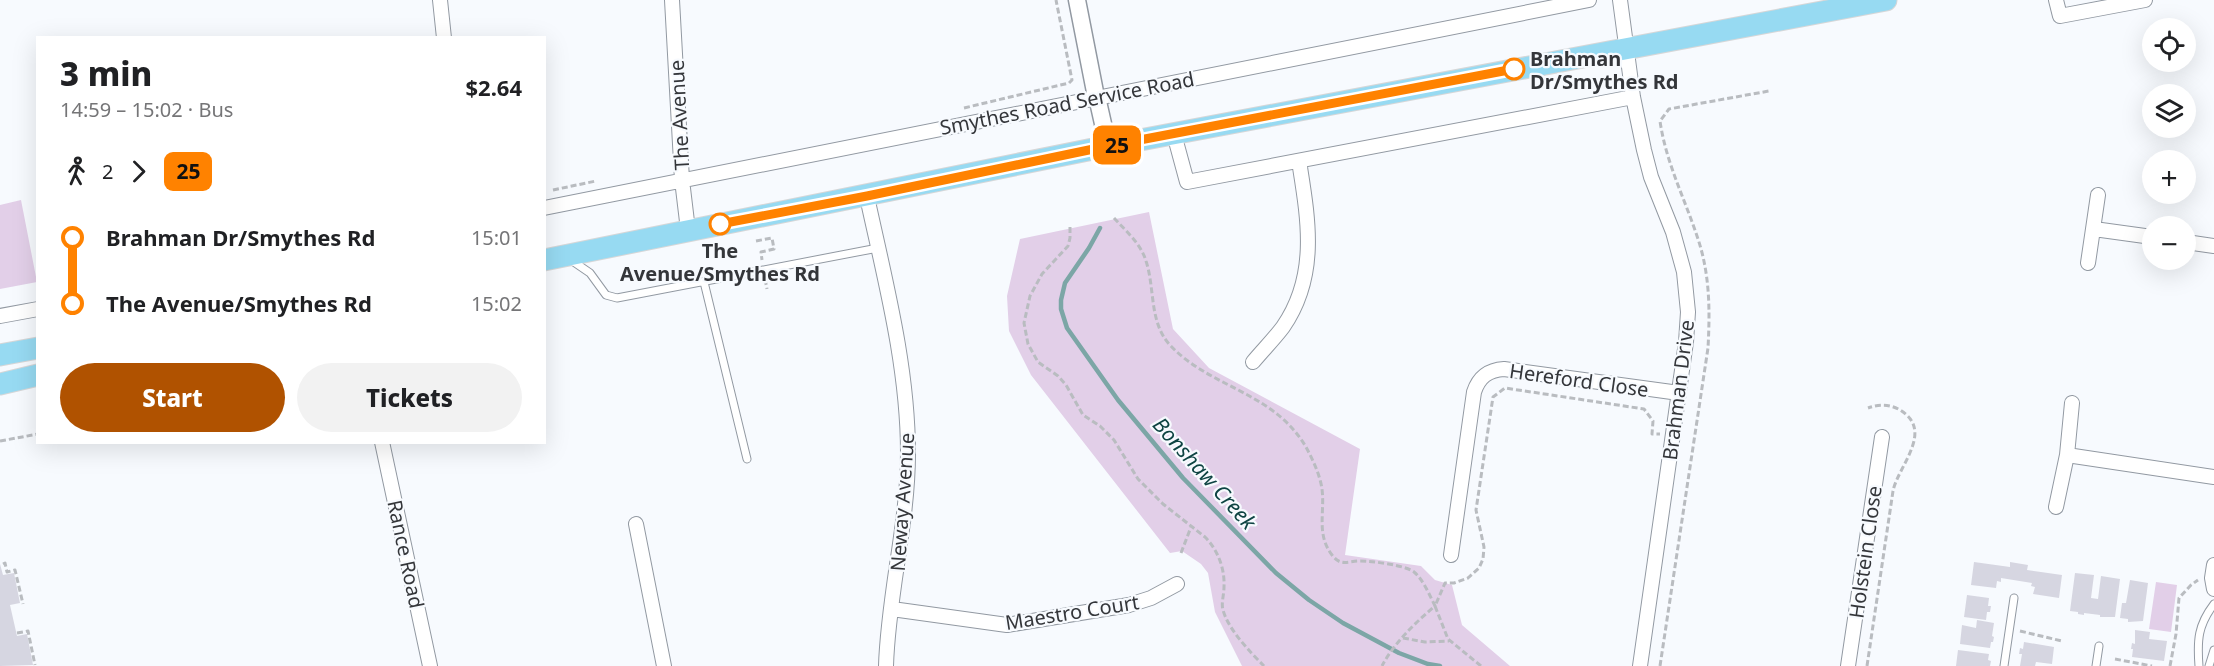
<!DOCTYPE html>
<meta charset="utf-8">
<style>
:root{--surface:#fff;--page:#f2f2f2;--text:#202124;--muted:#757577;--accent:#b05200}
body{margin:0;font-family:"Noto Sans",sans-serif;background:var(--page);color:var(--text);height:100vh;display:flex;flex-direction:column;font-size:22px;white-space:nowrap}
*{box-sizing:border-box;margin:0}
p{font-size:20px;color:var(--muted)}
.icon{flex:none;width:33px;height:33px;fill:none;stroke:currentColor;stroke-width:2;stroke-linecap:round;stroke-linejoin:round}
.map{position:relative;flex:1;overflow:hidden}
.sheet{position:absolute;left:36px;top:36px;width:510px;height:408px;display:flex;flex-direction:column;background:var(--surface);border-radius:0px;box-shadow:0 6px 24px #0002}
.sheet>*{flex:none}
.badge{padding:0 12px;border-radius:9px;font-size:21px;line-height:39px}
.controls{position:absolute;left:2142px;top:18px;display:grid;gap:12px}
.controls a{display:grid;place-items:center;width:54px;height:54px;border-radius:50%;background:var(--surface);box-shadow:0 6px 24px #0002;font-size:30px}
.map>.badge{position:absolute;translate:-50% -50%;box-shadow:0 0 0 3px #fff}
.legs{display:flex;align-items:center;gap:9px;height:66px;padding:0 24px;font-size:20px}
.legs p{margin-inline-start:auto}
.head{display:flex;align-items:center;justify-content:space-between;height:102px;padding:0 24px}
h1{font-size:33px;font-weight:800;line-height:45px}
.primary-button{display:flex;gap:12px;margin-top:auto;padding:12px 24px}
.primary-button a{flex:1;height:69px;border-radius:36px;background:var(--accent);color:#fff;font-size:24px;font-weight:800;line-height:69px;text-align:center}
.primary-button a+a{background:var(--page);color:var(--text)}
ul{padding:0 24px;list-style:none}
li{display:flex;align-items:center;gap:21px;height:66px;font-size:22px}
li i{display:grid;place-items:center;width:9px;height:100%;margin:0 8px;background:currentColor}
li i::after{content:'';width:15px;height:15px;margin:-8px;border:4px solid;border-radius:50%;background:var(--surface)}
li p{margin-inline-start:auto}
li:first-child i{background:linear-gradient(#0000 50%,currentColor 0)}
li:last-child i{background:linear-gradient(currentColor 50%,#0000 0)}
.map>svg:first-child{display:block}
.green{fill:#e2cfe8}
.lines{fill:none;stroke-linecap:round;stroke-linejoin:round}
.stream{stroke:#7ca6a6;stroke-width:4.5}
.building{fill:#d6d6e1}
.service-casing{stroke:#9299a2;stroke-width:9}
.minor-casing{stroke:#9299a2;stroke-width:16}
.tertiary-casing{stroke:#9299a2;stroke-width:19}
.primary-casing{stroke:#d6d7d8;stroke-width:23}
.path{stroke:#b9bcc0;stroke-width:3;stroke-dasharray:6 3;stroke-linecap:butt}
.service{stroke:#fff;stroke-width:7}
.minor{stroke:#fff;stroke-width:14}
.tertiary{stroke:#fff;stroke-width:16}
.primary{stroke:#97daf2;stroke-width:21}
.line-1-casing{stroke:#fff;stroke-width:14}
.line-1{stroke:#ff8200;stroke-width:9}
.stop-1-dot{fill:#fff;stroke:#ff8200;stroke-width:3}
.labels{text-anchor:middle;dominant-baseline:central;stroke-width:4.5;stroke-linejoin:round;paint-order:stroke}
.stop-label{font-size:20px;font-weight:bold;fill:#34363a;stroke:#f7fafe;text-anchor:start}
.street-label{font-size:20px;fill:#34363a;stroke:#f7fafe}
.water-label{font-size:21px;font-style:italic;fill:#0e4443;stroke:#f7fafe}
</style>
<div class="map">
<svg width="2214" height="666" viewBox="0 0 2214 666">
<rect width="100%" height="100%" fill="#f7fafe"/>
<path class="green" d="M21 200 37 282 0 289V205Z
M1149 212 1173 329 1209 368 1360 449 1345 555 1421 566 1435 580 1452 585 1462 625 1510 666H1242L1215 612 1208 573 1201 564 1182 551 1170 553 1031 375 1009 331 1007 296 1020 239Z
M2156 582 2177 585 2171 632 2149 629Z"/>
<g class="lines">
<path class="stream" d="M1100 228 1089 248 1065 283 1061 300V309L1067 328 1118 400 1183 478 1276 573 1309 600 1343 623 1399 653 1428 664 1440 666"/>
</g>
<path class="building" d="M1974 562 2010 567V562L2028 565 2027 570 2062 575 2059 598 2033 594 2035 587 2031 586 2032 583 2001 578V582L1997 581 1996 588 1971 585Z
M0 564 3 575 14 573 20 603 10 605 17 636 27 634 33 665 0 666Z
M2075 573 2094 575 2091 598 2098 599 2101 576 2120 579 2115 617H2100V615L2084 613V615L2078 614V612L2070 611Z
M2130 580 2148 583 2143 621 2128 622V619L2120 618 2122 603H2126Z
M1967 595 1989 598 1988 606H1991L1990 612H1987L1986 620 1964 617Z
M1977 620 1994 623 1992 636 1994 637 1993 642H1991L1990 648 1960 644 1962 625 1976 628Z
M2135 630 2150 632 2149 639 2167 641 2164 661 2132 657 2133 649H2131L2132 643 2135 644Z
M2024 642 2054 647 2052 664 2036 662 2035 666H2020L2022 654H2019L2020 648 2023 649Z
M1958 650 1989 654 1988 660 1991 661 1990 666H1956Z"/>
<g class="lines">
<defs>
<path id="service" d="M571 260 590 273 606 295 617 298 878 248
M704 282 747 459
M2004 666 2014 598
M2096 666 2099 646
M2199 666C2197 640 2198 625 2214 604
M2209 666 2214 650"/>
<path id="minor" d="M440 0 444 38
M672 0 682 180 688 230
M1620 0 1633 97 1644 150 1651 177 1673 232 1684 272 1688 312 1686 342 1640 666
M2056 0 2060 16 2145 0
M1174 134 1187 182 1633 97
M867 197C885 280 908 367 908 453 908 524 888 595 886 666
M544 208 1589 0
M2094 229 2152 237
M2186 242 2214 246
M2088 263 2098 195
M0 316 38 309
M1253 362C1263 350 1274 339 1283 327 1319 275 1308 218 1299 161
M382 442 430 666
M2067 455 2214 477
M2056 507 2067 455 2072 403
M636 524 664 666
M1451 555 1474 392C1479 377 1488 370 1504 369L1679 393
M2214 565 2212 578 2214 589
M892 609 1007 625 1129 605 1151 598 1177 584
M1848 666 1882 437"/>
<path id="tertiary" d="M1077 0 1096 97
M1097 97 1108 146"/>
<path id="primary" d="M544 260 1108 146 1886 0
M0 355 38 348
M0 384 38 375"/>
</defs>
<use href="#service" class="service-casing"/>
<use href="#minor" class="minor-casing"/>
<use href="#tertiary" class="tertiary-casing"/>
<use href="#primary" class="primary-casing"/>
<path class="path" d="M964 108 1069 83 1072 80 1056 0
M553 190 596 181
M1114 218C1126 231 1141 244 1146 261 1155 288 1149 321 1169 344 1209 388 1273 391 1306 447 1313 460 1320 475 1322 489 1325 513 1316 534 1332 555 1341 567 1348 561 1360 561 1372 561 1405 565 1414 572 1423 579 1430 596 1435 606 1415 623 1394 643 1382 666
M1070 227V238L1068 246 1042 274 1030 296 1024 323 1028 344 1038 362 1058 376 1066 385 1083 415 1100 426 1114 440 1138 479 1163 504 1205 537C1218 550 1225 569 1224 587 1224 595 1221 603 1223 610 1228 629 1250 652 1264 666
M756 241 772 238 774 249 761 252 762 260
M765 279 767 289
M0 441 38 434
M1181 553 1191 527
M3 564 5 563 7 572 15 570 23 604
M2020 631 2062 641
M17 633 28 631 35 665
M1403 638 1425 642 1449 641
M2115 659 2152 666
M1481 666 1448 639 1435 606 1445 583H1454L1468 578 1479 568 1483 559 1484 547 1476 510 1493 397 1505 388 1644 409 1653 421 1652 434H1660
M1660 666 1708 348C1710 311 1710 275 1698 239 1685 199 1666 163 1660 121L1669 109 1769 91
M1867 666 1893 491C1898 466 1935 431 1900 410 1890 404 1879 404 1868 408
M2170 666 2176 634 2179 598 2191 585 2198 580"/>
<use href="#service" class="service"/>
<use href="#minor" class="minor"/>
<use href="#tertiary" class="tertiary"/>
<use href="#primary" class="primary"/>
</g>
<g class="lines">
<defs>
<path id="line-1" d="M720 224 867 196 1108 146 1514 69"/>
</defs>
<use href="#line-1" class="line-1-casing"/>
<use href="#line-1" class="line-1"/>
</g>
<g class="stop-1-dot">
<circle cx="1514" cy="69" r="10"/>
<circle cx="720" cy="224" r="10"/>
</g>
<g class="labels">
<g class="stop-label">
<text x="1530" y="58">Brahman<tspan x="1530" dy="23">Dr/Smythes Rd</tspan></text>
<text x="720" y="250" text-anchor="middle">The<tspan x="720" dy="23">Avenue/Smythes Rd</tspan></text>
</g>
<g class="street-label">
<text transform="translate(1067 103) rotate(-11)">Smythes Road Service Road</text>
<text transform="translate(679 115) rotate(-93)">The Avenue</text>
<text transform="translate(1579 380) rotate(8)">Hereford Close</text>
<text transform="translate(1678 390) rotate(-83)">Brahman Drive</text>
<text transform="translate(902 502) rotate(-86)">Neway Avenue</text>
<text transform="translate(1865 552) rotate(-82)">Holstein Close</text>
<text transform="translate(406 554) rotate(78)">Rance Road</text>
<text transform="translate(1072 612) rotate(-9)">Maestro Court</text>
</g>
<g class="water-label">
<text transform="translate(1205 473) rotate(48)">Bonshaw Creek</text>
</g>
</g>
</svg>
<div class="controls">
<a><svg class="icon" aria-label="locate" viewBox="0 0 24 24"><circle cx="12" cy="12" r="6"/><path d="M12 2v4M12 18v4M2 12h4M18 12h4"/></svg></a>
<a><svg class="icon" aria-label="layers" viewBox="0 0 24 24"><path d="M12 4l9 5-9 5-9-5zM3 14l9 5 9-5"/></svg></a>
<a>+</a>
<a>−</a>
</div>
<b class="badge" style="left:1117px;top:145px;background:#ff8200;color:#111">25</b>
<section class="sheet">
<div class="head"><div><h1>3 min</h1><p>14:59 – 15:02 · Bus</p></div><b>$2.64</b></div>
<div class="legs"><svg class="icon" aria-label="walk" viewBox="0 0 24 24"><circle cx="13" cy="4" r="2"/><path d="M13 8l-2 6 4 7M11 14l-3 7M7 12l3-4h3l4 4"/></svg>2<svg class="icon" aria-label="forward" viewBox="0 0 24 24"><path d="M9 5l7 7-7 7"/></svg><b class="badge" style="background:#ff8200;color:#111">25</b></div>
<ul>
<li><i style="color:#ff8200"></i><b>Brahman Dr/Smythes Rd</b><p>15:01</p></li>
<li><i style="color:#ff8200"></i><b>The Avenue/Smythes Rd</b><p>15:02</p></li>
</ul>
<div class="primary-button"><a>Start</a><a>Tickets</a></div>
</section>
</div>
